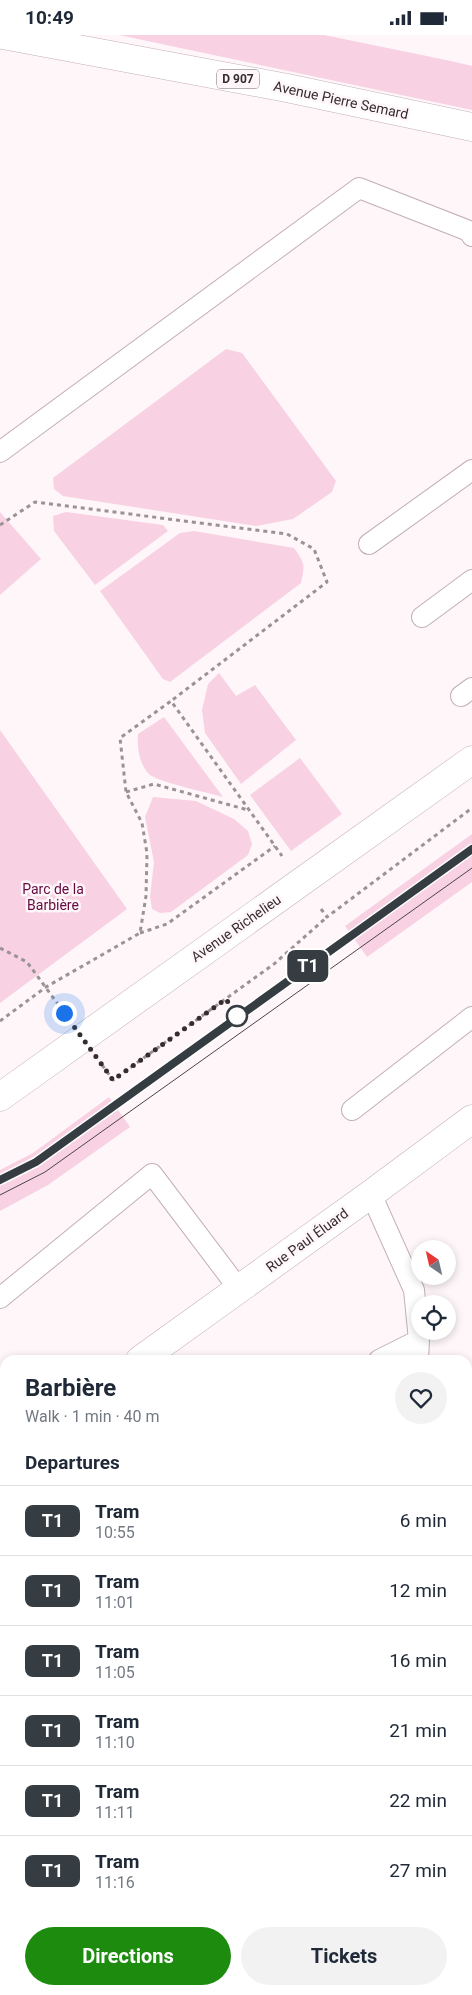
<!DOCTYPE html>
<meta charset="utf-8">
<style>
:root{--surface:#fff;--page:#f2f2f3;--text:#1f2937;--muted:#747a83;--line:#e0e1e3;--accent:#1d8c0e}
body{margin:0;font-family:Roboto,sans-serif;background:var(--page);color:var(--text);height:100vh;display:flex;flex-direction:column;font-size:19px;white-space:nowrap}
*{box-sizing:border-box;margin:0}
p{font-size:16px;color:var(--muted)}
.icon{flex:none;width:28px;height:28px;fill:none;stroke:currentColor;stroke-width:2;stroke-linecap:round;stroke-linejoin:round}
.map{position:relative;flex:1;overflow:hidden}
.sheet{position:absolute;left:0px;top:1320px;width:472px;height:640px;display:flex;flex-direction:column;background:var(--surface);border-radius:15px 15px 0 0;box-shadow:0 2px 8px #0003}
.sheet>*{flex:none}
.badge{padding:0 10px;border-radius:8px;font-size:18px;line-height:32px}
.needle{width:32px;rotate:326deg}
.tools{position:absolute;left:411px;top:1205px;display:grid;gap:10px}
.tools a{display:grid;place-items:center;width:45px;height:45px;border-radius:50%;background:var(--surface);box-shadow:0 2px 8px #0003;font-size:25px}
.you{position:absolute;width:25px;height:25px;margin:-12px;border:4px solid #fff;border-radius:50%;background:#1a73e8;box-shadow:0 0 0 8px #1a73e833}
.map>.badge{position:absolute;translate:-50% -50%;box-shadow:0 0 0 2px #fff}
h2{padding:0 25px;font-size:19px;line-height:45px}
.round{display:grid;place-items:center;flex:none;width:52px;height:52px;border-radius:26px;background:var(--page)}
.headline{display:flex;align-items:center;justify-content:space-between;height:85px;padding:0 25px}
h1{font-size:24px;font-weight:700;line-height:38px}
.cta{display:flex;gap:10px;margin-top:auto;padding:10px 25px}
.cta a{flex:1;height:58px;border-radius:30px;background:var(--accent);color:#fff;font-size:20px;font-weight:700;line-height:58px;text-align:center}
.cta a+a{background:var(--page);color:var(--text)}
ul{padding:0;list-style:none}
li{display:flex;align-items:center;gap:15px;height:70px;padding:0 25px;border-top:1px solid var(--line)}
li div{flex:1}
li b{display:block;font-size:19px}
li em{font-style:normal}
li .badge{min-width:55px;font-weight:700;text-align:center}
.status{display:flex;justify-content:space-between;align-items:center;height:35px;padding:0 25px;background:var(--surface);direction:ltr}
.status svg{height:14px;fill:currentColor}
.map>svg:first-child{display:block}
.green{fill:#f8d2e2}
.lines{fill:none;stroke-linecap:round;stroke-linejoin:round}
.lane-casing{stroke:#c3afb7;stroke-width:22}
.street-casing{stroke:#c3afb7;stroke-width:29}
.primary-casing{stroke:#c3afb7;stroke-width:29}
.path{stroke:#9a9295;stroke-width:3;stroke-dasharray:4 4;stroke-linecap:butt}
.lane{stroke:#fff;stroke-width:20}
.street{stroke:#fff;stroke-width:28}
.primary{stroke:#fff;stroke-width:28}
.tram{stroke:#4c4447;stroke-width:1}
.line-casing{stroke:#fff;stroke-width:11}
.line{stroke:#363d42;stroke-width:8}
.walk{stroke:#342c2f;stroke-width:5;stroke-dasharray:0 9}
.stop-dot{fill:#fff;stroke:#363d42;stroke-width:2.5}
.labels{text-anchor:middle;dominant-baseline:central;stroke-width:5;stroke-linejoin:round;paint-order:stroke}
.shield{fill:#fef6f9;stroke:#71696c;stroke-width:1}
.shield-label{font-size:12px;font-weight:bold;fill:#342c2f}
.street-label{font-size:14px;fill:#342c2f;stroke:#fef6f9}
.park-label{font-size:14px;fill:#660940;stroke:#fef6f9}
</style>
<div class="status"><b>10:49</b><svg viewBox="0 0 49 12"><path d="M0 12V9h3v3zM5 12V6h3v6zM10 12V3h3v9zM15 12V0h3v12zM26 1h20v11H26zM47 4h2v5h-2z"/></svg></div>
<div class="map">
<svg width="472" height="1960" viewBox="0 0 472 1960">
<rect width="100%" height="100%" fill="#fef6f9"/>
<path class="green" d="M119 0H324L451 26 472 31V75Z
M226 314 242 318 336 446 332 457 293 484 256 491 63 461 54 454 53 443Z
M0 477 41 524 0 560Z
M66 477 163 490 168 496 95 550 54 496 53 481Z
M194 496 294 513C305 528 305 530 301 548L170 647 163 644 100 556 180 498Z
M219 638 236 661 255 650 296 705 241 749 205 698 202 675 208 649Z
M164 682 223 762C209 758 159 747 150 740 139 730 137 713 138 699Z
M0 695 127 874 0 968Z
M300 723 342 779 291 816 250 760Z
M153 762 196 766 234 784 248 796 252 809 248 820 171 877 160 878 152 874 150 862 154 827 145 782Z
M472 799V847L367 922 345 891Z
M109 1062 130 1092 48 1150 0 1176V1135L33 1118Z"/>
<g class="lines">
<defs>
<path id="lane" d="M0 417 359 153 469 196 472 201
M369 509 472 435
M422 582 472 545
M461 661 472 653
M352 1075 472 982
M371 1159 414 1255 419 1305 418 1325
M0 1263 152 1139 239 1254
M379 1325 419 1305"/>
<path id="street" d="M0 1062 472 725
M140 1325 371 1159 472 1084
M0 1448 5 1442
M0 1638H5
M443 1955 445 1960"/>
<path id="primary" d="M3 0 287 53 472 92"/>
</defs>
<use href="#lane" class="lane-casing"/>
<use href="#street" class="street-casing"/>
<use href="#primary" class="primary-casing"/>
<path class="path" d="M0 490 35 467 287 499 314 514 327 547 171 666
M126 757 154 749 248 775
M321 874 327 882 472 773
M140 898 167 889 275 811
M0 913 27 927 63 976
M0 986 46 952 140 898 146 861 147 818 142 788 126 757 120 703 171 666 282 821
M102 1030 113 1045 274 929 327 882"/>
<use href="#lane" class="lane"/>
<use href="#street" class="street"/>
<use href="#primary" class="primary"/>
<path class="tram" d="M0 1145 36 1127 472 814
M0 1160 45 1137 472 833"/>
</g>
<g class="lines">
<defs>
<path id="line" d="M0 1145 36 1127 472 814"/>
</defs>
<use href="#line" class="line-casing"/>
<use href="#line" class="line"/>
<path class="walk" d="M64 978 113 1045 226 964 237 981"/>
</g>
<circle class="stop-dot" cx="237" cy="981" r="10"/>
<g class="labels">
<rect class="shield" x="217" y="34.5" width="42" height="19" rx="4"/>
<g class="shield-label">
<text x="238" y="44">D 907</text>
</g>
<g class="street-label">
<text transform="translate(341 65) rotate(12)">Avenue Pierre Semard</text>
<text transform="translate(236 893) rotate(-35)">Avenue Richelieu</text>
<text transform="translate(307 1205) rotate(-36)">Rue Paul Éluard</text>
</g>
<g class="park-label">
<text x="53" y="854">Parc de la<tspan x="53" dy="16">Barbière</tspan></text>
</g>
</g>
</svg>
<div class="tools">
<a><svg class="needle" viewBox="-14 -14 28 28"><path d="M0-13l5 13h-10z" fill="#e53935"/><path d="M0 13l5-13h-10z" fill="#747a83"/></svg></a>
<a><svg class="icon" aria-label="locate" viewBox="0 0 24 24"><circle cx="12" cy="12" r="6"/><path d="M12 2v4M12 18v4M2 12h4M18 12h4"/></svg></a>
</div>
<div class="you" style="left:64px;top:978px"></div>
<b class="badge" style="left:308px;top:931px;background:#363d42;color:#fff">T1</b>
<section class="sheet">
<div class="headline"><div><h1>Barbière</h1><p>Walk · 1 min · 40 m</p></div><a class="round"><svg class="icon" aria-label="heart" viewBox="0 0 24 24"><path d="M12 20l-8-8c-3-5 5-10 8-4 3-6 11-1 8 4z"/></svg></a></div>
<h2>Departures</h2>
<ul>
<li><span class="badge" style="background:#363d42;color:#fff">T1</span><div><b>Tram</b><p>10:55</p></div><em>6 min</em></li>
<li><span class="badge" style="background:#363d42;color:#fff">T1</span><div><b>Tram</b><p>11:01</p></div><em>12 min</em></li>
<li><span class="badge" style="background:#363d42;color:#fff">T1</span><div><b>Tram</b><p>11:05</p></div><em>16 min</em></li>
<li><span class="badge" style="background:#363d42;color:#fff">T1</span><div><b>Tram</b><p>11:10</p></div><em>21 min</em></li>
<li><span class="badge" style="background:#363d42;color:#fff">T1</span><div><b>Tram</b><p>11:11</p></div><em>22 min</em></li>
<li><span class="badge" style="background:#363d42;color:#fff">T1</span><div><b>Tram</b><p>11:16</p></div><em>27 min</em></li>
</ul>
<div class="cta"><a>Directions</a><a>Tickets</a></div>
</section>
</div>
